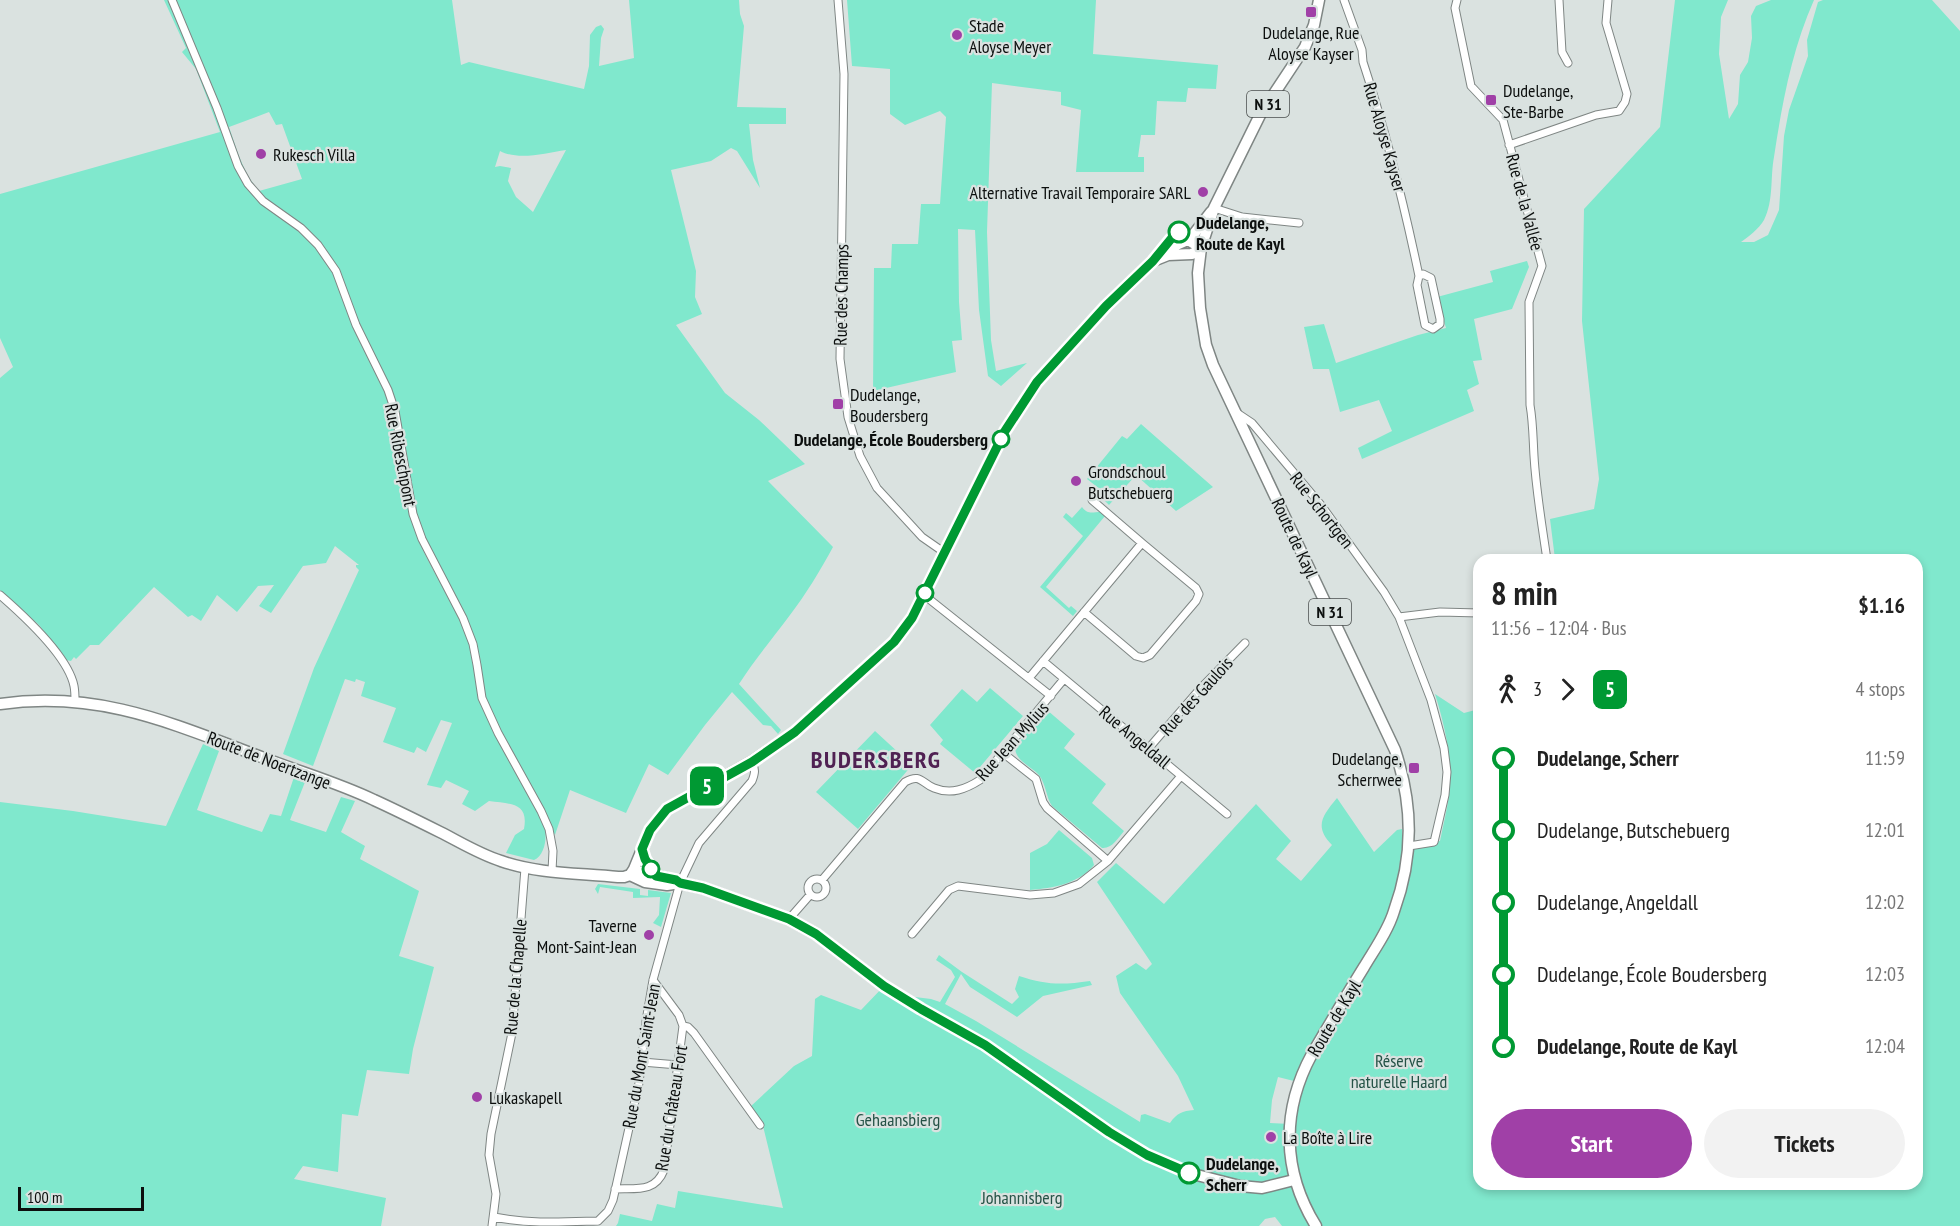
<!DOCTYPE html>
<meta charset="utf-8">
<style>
:root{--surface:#fff;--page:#f2f2f2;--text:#222;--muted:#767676;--accent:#a040a7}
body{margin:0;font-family:"PT Sans Narrow",sans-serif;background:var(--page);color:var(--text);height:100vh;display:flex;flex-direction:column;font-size:22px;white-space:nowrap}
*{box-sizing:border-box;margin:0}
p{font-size:20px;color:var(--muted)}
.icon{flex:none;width:33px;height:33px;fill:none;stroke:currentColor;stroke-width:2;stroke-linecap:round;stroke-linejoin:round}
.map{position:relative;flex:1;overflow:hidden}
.side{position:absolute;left:1473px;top:554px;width:450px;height:636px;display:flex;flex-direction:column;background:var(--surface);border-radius:18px;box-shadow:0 3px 9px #0003}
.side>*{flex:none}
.badge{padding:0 12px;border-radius:9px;font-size:21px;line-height:39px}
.scale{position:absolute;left:18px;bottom:15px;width:126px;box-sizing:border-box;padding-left:6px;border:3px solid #0c0f0e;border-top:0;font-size:16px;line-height:21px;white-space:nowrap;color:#0c0f0e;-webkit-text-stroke:4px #dae2e0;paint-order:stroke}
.map>.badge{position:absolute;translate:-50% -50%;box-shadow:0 0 0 3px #fff}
.legs{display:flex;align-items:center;gap:9px;height:66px;padding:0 18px;font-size:20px}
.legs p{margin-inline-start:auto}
.head{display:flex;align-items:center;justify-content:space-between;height:102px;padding:0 18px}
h1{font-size:33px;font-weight:700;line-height:45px}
.button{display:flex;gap:12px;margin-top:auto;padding:12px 18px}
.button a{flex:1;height:69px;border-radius:36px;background:var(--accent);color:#fff;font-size:24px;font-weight:700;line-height:69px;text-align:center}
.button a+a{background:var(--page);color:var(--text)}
ul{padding:0 18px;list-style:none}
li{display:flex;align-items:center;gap:21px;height:72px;font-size:22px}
li i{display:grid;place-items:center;width:9px;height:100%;margin:0 8px;background:currentColor}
li i::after{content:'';width:15px;height:15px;margin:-8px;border:4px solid;border-radius:50%;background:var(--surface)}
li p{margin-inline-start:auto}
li:first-child i{background:linear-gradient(#0000 50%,currentColor 0)}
li:last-child i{background:linear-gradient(currentColor 50%,#0000 0)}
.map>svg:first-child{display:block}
.green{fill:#80e8cd;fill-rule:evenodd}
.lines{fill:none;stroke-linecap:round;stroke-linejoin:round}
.minor-casing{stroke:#7f8684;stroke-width:9}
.secondary-casing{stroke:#7f8684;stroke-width:13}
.primary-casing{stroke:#7f8684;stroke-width:13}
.minor{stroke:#fff;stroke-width:7}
.secondary{stroke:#fff;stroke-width:10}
.primary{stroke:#fff;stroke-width:10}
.line-1-casing{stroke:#fff;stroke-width:14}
.line-1{stroke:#093;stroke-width:9}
.poi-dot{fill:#a040a7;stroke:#dae2e0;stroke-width:2}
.stop-1-dot{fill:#fff;stroke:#093;stroke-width:3}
.labels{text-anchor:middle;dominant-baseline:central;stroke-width:4.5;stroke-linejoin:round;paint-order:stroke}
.shield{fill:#dae2e0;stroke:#4a4e4d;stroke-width:1.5}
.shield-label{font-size:16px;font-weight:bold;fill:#0c0f0e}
.poi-label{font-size:18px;fill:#0c0f0e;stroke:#dae2e0;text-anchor:start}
.street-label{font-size:18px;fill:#0c0f0e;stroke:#dae2e0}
.stop-label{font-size:18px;font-weight:bold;fill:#0c0f0e;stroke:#dae2e0;text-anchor:start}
.park-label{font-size:18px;fill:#245246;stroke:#dae2e0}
.district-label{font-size:24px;font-weight:bold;letter-spacing:1.5px;fill:#502153;stroke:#dae2e0}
</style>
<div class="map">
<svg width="1960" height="1226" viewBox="0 0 1960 1226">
<rect width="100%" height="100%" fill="#dae2e0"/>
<path class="green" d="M164 0H452L461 65 469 62 584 89 589 66 590 35 596 27 601 25 604 29 601 38 599 66 634 58 629 0H739L740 14 744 26 737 107 786 108V124H749L753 160 760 188 737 151 731 148 711 161 671 170 696 271 695 297 702 314 676 325 725 393 759 420 805 464 768 481 833 547C820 571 806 594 790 615 773 638 755 659 739 684L781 730 778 734 771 726 763 725 732 692 705 725 668 775 649 764 626 813 570 790 555 835 543 810 540 815C541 820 545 825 545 829 547 840 544 856 534 860L506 853 515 835 524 829C529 802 510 804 489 801L475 811 462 804 469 791 446 780 441 788 427 785 452 723 441 720 426 752 417 747 414 753 383 742 396 708 361 696 365 682 356 679 355 682 345 679 313 766 283 754 314 668 359 570 356 567V565H359L335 546 326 563 303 566 271 613 259 606 274 585 258 586 237 612 217 595 201 621 192 615 188 617 154 587 99 645H90L76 659 74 657 71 661 66 660 39 625 0 590V378L13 367 0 338V194L220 132 196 69 182 52 186 48ZM269 112 276 125 282 124 302 179 259 191C243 173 237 150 229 127ZM566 150 533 212 516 197 508 181 511 168 500 166 495 167 500 151C519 161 545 153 566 150ZM384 389C392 393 397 404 399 412 403 446 405 481 415 513 425 548 444 582 459 615 447 592 431 569 421 545 404 503 398 458 392 413L395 410Z
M847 0H1096L1093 54 1218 65 1216 89 1188 88 1186 102 1157 101 1155 135H1141L1138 157H1144V172H1076L1081 110 1061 105V92L992 83 987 232 991 340 996 371 1027 363 1001 386 988 376 979 310 975 230 958 229 959 302 962 340 952 341 956 372 873 391 874 268H891L892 244H918L921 204H940L946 117 940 111 905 125 890 114V69L852 66Z
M1675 0H1728L1721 17 1719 54 1729 119 1738 104 1740 75 1748 62 1752 38 1751 16 1756 6 1771 0H1814C1792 49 1782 104 1774 157 1770 178 1774 200 1764 220 1759 229 1748 237 1741 242H1754L1768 235 1779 210 1784 136 1789 110 1808 56 1807 40 1818 2 1823 0H1932L1960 31V1226H1282L1275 1217 1265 1219 1259 1226H616L618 1223 620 1214 652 1221 657 1204 675 1208 678 1191 783 1208 763 1126 750 1107 794 1066 812 1056 815 999 821 995 861 1010 884 986 899 995 931 999 940 1002 955 977 951 970 936 960 939 955 962 972 1012 1004 1019 997 1015 989 1019 976C1046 985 1062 985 1090 981L1092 985 1043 996 1017 1017 970 987 961 974 945 1004 976 1021 1140 1122 1141 1115 1145 1114 1170 1123C1177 1113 1182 1111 1194 1110L1178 1076 1120 993 1116 976 1136 963 1146 970 1152 964 1097 882 1116 863 1164 904 1256 804 1291 841 1276 859 1301 881 1332 845C1314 827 1322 816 1337 798L1374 852 1397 830 1402 829V846L1440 841C1443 826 1447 810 1449 795 1453 761 1445 726 1435 694L1464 713 1479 709V1184H1917V560L1555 559 1550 519 1594 509 1599 479 1582 321 1584 209 1660 127ZM1278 1077 1298 1082 1290 1124 1270 1123 1272 1100Z
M1527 261 1529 267 1512 309 1474 319 1482 360 1473 361 1479 384 1467 390 1474 411 1362 459 1358 448 1392 431 1379 400 1340 412 1329 369H1313L1304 327 1324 324 1336 363 1418 335 1446 328 1437 297 1493 282 1490 271Z
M1141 424 1213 487 1176 511 1136 475 1109 505 1105 501 1101 490 1087 479 1122 436 1127 439Z
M1082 507C1088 515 1092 512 1101 512L1105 516 1046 587 1069 608 1071 606 1077 611 1073 616 1040 587 1083 536 1063 517 1066 513 1072 518Z
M990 688 1023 716 975 773 940 744 943 740 930 725 962 689 977 702Z
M1047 710 1075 734 1064 748 1106 784 1092 803 1124 831C1118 838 1112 849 1102 848L1052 806C1046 797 1046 784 1039 775 1031 766 1015 761 1015 747Z
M875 731 912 765 858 829 816 792Z
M203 744 219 751 197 810 262 832 270 814 281 816 294 777 305 782 290 820 326 832 341 797 355 801 341 832 365 846 360 859 419 891 399 956 434 967 413 1049 409 1074 367 1070 358 1116 342 1114 338 1172 303 1166 294 1179 386 1198 381 1226H0V802L73 811 166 826Z
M1059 830 1092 858 1094 865C1078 884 1053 888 1030 890V853L1047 844Z
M598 884 640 889V895L648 896V890L671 893 661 927 653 923 659 915 660 897 633 898V892L600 887 598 894 595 889Z"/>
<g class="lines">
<defs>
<path id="minor" d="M172 0 217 108 238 166 248 184 263 201 301 228 318 245 336 271 356 325 388 390 395 411 413 514 422 539 463 618 473 644 477 665 482 698 498 733 541 811 549 829 553 851 552 871
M838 0 844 74 840 359 848 417 860 456 877 488 922 537 945 553
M1344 0 1362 50 1363 62C1386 132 1404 204 1419 276
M1457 0 1455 8 1471 86 1503 120 1542 266 1529 302 1530 405C1533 422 1533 439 1534 456 1536 491 1542 525 1547 560
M1559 0 1562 52 1568 63
M1509 145 1596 115 1619 111 1625 102 1627 94 1606 23 1608 0
M1214 208 1242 217 1299 223
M1423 274 1431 278 1440 319V324L1433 329 1425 325 1417 285 1419 276Z
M1237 413 1252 423 1321 505 1384 592 1399 617 1431 700 1444 748 1447 772 1445 795 1434 842 1409 846
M1092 500 1142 543
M0 595C23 615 68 656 74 686 75 691 75 696 75 701
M924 595 1051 696
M1399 617 1440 612 1479 613
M1043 661 1227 814
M1029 678 1142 543 1196 588 1199 594 1196 601 1150 655 1143 658 1136 656 1084 612
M1148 749 1199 690 1245 643
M1003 753 1036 779 1043 802 1047 808 1108 861
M808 888a9 9 0 1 1 18 0a9 9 0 1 1-18 0Z
M822 880 905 782C921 773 921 783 934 788 951 795 966 789 980 780L1064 679
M789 919 810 895
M912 934 949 890 958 886 1030 895 1054 893 1079 884 1108 861 1181 776
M653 980 679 1015 683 1026 688 1027 694 1033 760 1125
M642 1062 678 1065
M615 1189C636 1188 655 1193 664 1170L683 1026
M494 1217C529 1224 562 1222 598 1221
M598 1221 608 1211 613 1200 639 1083 646 1021 653 980 680 883 699 843 752 781C755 773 756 769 751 762
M492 1226 496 1194 489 1155 491 1134 512 1033 525 868"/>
<path id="secondary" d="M1160 256 1172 247 1190 239 1211 212
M0 704C100 690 173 724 264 758 300 772 339 783 374 800 396 810 418 821 440 832 460 842 479 854 501 861 538 874 579 873 618 877H624L630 875
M634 869 645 874 666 878
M630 875 634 869 650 830 667 809 751 762 795 732 894 642 912 618 1005 431 1037 382 1106 306 1153 261 1168 255 1192 254 1201 248 1188 240
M630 875 645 882 667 885 680 883 703 888 789 919 816 934 884 986 921 1009 985 1045 1109 1132 1147 1155 1189 1173 1240 1186 1262 1188 1294 1180"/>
<path id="primary" d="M1316 1226C1282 1171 1281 1111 1312 1054 1329 1025 1346 996 1364 967 1374 950 1388 931 1394 911 1414 856 1413 805 1395 750L1213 365 1206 345 1200 308 1198 273 1201 248 1214 208 1260 115 1305 47 1314 25 1319 0"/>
</defs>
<use href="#minor" class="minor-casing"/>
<use href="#secondary" class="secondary-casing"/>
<use href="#primary" class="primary-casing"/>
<use href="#minor" class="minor"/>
<use href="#secondary" class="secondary"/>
<use href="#primary" class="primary"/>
</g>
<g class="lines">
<defs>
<path id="line-1" d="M1179 232 1171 239 1153 261 1106 306 1037 382 1005 431 912 618 894 642 795 732 752 762 667 809 650 830 642 849 645 859 656 876 676 880 680 883 703 888 789 919 816 934 884 986 921 1009 985 1045 1109 1132 1147 1155 1189 1173"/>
</defs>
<use href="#line-1" class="line-1-casing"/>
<use href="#line-1" class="line-1"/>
</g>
<g class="poi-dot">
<rect x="1305" y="6" width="12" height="12" rx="3"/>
<circle cx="957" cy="35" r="6"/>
<rect x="1485" y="94" width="12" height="12" rx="3"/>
<circle cx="261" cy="154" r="6"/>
<circle cx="1203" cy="192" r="6"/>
<rect x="832" y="398" width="12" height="12" rx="3"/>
<circle cx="1076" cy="481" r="6"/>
<rect x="1408" y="762" width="12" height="12" rx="3"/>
<circle cx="649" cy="935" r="6"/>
<circle cx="477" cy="1097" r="6"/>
<circle cx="1271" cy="1137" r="6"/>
</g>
<g class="stop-1-dot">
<circle cx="1179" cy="232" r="10"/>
<circle cx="1001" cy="439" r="8"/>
<circle cx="925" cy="593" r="8"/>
<circle cx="651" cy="869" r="8"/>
<circle cx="1189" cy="1173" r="10"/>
</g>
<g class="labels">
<g class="shield">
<rect x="1247" y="91" width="42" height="26" rx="4.5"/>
<rect x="1309" y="599" width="42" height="26" rx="4.5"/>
</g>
<g class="shield-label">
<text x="1268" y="104">N 31</text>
<text x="1330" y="612">N 31</text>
</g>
<g class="poi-label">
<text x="969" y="25">Stade<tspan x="969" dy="21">Aloyse Meyer</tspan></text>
<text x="1311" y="32" text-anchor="middle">Dudelange, Rue<tspan x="1311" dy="21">Aloyse Kayser</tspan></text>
<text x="1503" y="90">Dudelange,<tspan x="1503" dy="21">Ste-Barbe</tspan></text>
<text x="273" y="154">Rukesch Villa</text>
<text x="1191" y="192" text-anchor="end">Alternative Travail Temporaire SARL</text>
<text x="850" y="394">Dudelange,<tspan x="850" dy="21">Boudersberg</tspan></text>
<text x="1088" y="471">Grondschoul<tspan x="1088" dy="21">Butschebuerg</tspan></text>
<text x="1402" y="758" text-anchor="end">Dudelange,<tspan x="1402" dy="21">Scherrwee</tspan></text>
<text x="637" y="925" text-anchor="end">Taverne<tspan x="637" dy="21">Mont-Saint-Jean</tspan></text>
<text x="489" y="1097">Lukaskapell</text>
<text x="1283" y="1137">La Boîte à Lire</text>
</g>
<g class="street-label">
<text transform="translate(1385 137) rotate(74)">Rue Aloyse Kayser</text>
<text transform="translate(1525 202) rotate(75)">Rue de la Vallée</text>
<text transform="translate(841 295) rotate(-89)">Rue des Champs</text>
<text transform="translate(401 455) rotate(79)">Rue Ribeschpont</text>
<text transform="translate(1322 510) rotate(52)">Rue Schortgen</text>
<text transform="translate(1295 538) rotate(65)">Route de Kayl</text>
<text transform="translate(1196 696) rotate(-48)">Rue des Gaulois</text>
<text transform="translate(1135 737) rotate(40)">Rue Angeldall</text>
<text transform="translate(1012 741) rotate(-48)">Rue Jean Mylius</text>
<text transform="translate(269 760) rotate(21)">Route de Noertzange</text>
<text transform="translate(515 977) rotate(-85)">Rue de la Chapelle</text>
<text transform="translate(1334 1018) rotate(-59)">Route de Kayl</text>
<text transform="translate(641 1056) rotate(-80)">Rue du Mont Saint-Jean</text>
<text transform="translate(671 1108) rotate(-81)">Rue du Château Fort</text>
</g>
<g class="stop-label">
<text x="1196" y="222">Dudelange,<tspan x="1196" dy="21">Route de Kayl</tspan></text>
<text x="988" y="439" text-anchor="end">Dudelange, École Boudersberg</text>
<text x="1206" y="1163">Dudelange,<tspan x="1206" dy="21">Scherr</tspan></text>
</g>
<g class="park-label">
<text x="1399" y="1060">Réserve<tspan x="1399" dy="21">naturelle Haard</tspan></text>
<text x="898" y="1119">Gehaansbierg</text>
<text x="1022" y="1197">Johannisberg</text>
</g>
<g class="district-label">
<text x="876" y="759">BUDERSBERG</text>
</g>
</g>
</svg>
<div class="scale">100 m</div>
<b class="badge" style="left:707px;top:786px;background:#093;color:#fff">5</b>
<section class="side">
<div class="head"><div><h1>8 min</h1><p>11:56 – 12:04 · Bus</p></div><b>$1.16</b></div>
<div class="legs"><svg class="icon" aria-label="walk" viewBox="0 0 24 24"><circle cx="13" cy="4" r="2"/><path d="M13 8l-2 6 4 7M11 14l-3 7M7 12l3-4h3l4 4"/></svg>3<svg class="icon" aria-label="forward" viewBox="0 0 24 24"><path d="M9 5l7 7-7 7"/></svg><b class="badge" style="background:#093;color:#fff">5</b><p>4 stops</p></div>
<ul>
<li><i style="color:#093"></i><b>Dudelange, Scherr</b><p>11:59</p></li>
<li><i style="color:#093"></i><span>Dudelange, Butschebuerg</span><p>12:01</p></li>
<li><i style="color:#093"></i><span>Dudelange, Angeldall</span><p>12:02</p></li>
<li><i style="color:#093"></i><span>Dudelange, École Boudersberg</span><p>12:03</p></li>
<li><i style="color:#093"></i><b>Dudelange, Route de Kayl</b><p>12:04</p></li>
</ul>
<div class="button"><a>Start</a><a>Tickets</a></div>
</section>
</div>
